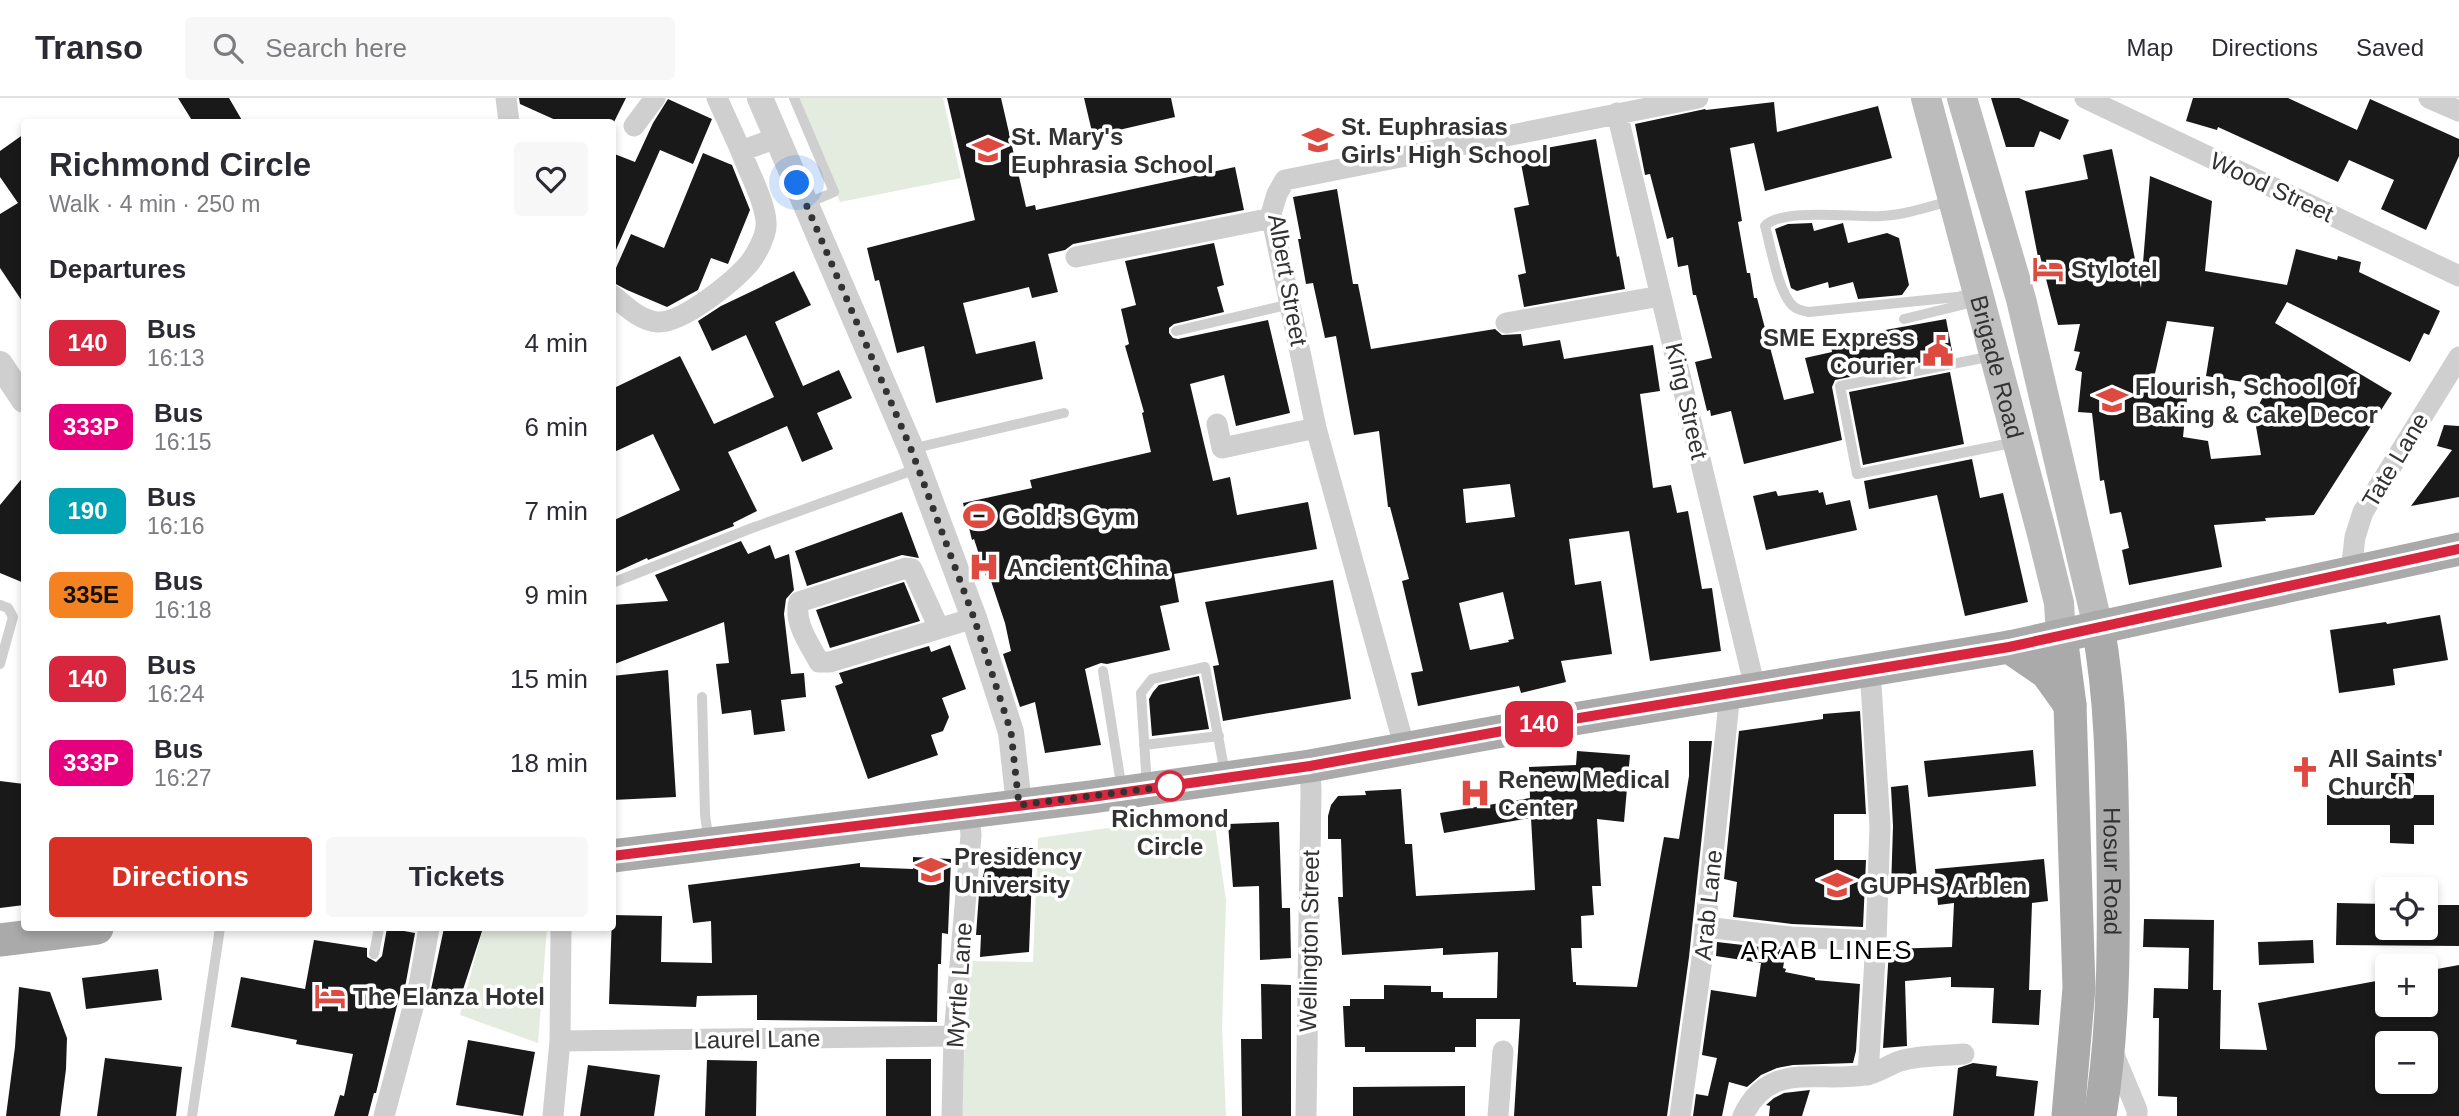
<!DOCTYPE html>
<meta charset="utf-8">
<style>
:root{--surface:#fff;--page:#f7f7f7;--text:#2b2b33;--muted:#7c7c81;--line:#e1e1e2;--accent:#d93025}
body{margin:0;font-family:Arial,sans-serif;background:var(--page);color:var(--text);height:100vh;display:flex;flex-direction:column;font-size:26px;white-space:nowrap}
*{box-sizing:border-box;margin:0}
p{font-size:23px;color:var(--muted)}
.icon{flex:none;width:38px;height:38px;fill:none;stroke:currentColor;stroke-width:2;stroke-linecap:round;stroke-linejoin:round}
.map{position:relative;flex:1;overflow:hidden}
.drawer{position:absolute;left:21px;top:21px;width:595px;height:812px;display:flex;flex-direction:column;background:var(--surface);border-radius:7px;box-shadow:0 4px 10px #0003}
.drawer>*{flex:none}
.badge{padding:0 14px;border-radius:10px;font-size:24px;line-height:46px}
.fabs{position:absolute;left:2375px;top:779px;display:grid;gap:14px}
.fabs a{display:grid;place-items:center;width:63px;height:63px;border-radius:7px;background:var(--surface);box-shadow:0 4px 10px #0003;font-size:35px}
.you{position:absolute;width:35px;height:35px;margin:-18px;border:5px solid #fff;border-radius:50%;background:#1a73e8;box-shadow:0 0 0 10px #1a73e833}
.map>.badge{position:absolute;translate:-50% -50%;box-shadow:0 0 0 4px #fff}
h2{padding:0 28px;font-size:26px;line-height:63px}
.round{display:grid;place-items:center;flex:none;width:74px;height:74px;border-radius:7px;background:var(--page)}
.head{display:flex;align-items:center;justify-content:space-between;height:119px;padding:0 28px}
h1{font-size:33px;font-weight:700;line-height:52px}
.primary-button{display:flex;gap:14px;margin-top:auto;padding:14px 28px}
.primary-button a{flex:1;height:80px;border-radius:7px;background:var(--accent);color:#fff;font-size:28px;font-weight:700;line-height:80px;text-align:center}
.primary-button a+a{background:var(--page);color:var(--text)}
ul{padding:0;list-style:none}
li{display:flex;align-items:center;gap:21px;height:84px;padding:0 28px}
li div{flex:1}
li b{display:block;font-size:26px}
li em{font-style:normal}
li .badge{min-width:77px;font-weight:700;text-align:center}
header{display:flex;align-items:center;gap:42px;box-sizing:border-box;height:98px;padding:0 35px;background:var(--surface);border-bottom:2px solid var(--line)}
header strong{font-size:33px}
nav{display:flex;gap:38px;margin-inline-start:auto;font-size:24px}
.search{width:490px;height:63px;background:var(--page);display:flex;align-items:center;gap:18px;box-sizing:border-box;padding:0 24px;border-radius:7px;color:var(--muted);font-size:26px}
.map>svg:first-child{display:block}
.green{fill:#e4ebdf}
.building{fill:#191919;fill-rule:evenodd}
.lines{fill:none;stroke-linecap:round;stroke-linejoin:round}
.service{stroke:#cfcfcf;stroke-width:10}
.minor{stroke:#cfcfcf;stroke-width:21}
.tertiary{stroke:#cfcfcf;stroke-width:26}
.secondary{stroke:#bcbcbc;stroke-width:30}
.primary{stroke:#aaa;stroke-width:33}
.line-casing{stroke:#fff;stroke-width:16}
.line{stroke:#d7263d;stroke-width:10}
.walk{stroke:#323232;stroke-width:7;stroke-dasharray:0 12.6}
.stop-dot{fill:#fff;stroke:#d7263d;stroke-width:3.5}
.labels{text-anchor:middle;dominant-baseline:central;stroke-width:7;stroke-linejoin:round;paint-order:stroke}
.poi-label{font-size:24px;font-weight:bold;fill:#323232;stroke:#fff;text-anchor:start}
.street-label{font-size:24px;fill:#323232;stroke:#fff}
.stop-label{font-size:24px;font-weight:bold;fill:#323232;stroke:#fff}
.neighbourhood-label{font-size:26px;letter-spacing:2px;fill:#000;stroke:#fff}
</style>
<header>
<strong>Transo</strong>
<div class="search"><svg class="icon" aria-label="search" viewBox="0 0 24 24"><circle cx="10" cy="10" r="6"/><path d="M15 15l6 6"/></svg>Search here</div>
<nav><a>Map</a><a>Directions</a><a>Saved</a></nav>
</header>
<div class="map">
<svg width="2459" height="1018" viewBox="0 0 2459 1018">
<rect width="100%" height="100%" fill="#fff"/>
<path class="green" d="M797 0H943L961 80 840 104Z
M1213 715 1226 802 1222 930 1226 1018H962L968 863 1033 864 1038 740Z
M483 830H547L538 945 460 917Z"/>
<path class="building" d="M178 0H229L243 24H193Z
M519 0H626L614 24H560L520 6Z
M947 0H1001L1026 109 1035 107 1036 112 1235 69 1244 112 1073 146 1065 152 1048 156 1058 194 1032 200 1029 189 963 205 976 256 1035 243 1043 281 936 305 924 248 897 255 879 182 875 183 867 150 975 122Z
M1084 0H1171L1175 19 1093 38Z
M1991 0H2019L2069 22 2060 42 2040 33 2034 49H2006Z
M2193 0H2288L2357 32 2370 1 2459 41V58L2426 132 2381 111 2394 82 2349 62 2338 84 2218 29 2217 32 2186 23Z
M668 1 712 21 693 66 660 52 612 161V55L635 64 653 25Z
M1774 4 1777 34 1878 8 1892 60 1765 93 1754 45 1730 50 1742 123 1738 124 1747 175H1750L1754 200H1757L1784 302 1814 295 1805 260 1832 254 1830 242 1946 221 1953 258 1835 282 1832 289 1842 342 1744 366 1731 313 1711 318 1710 312 1707 313 1695 264 1712 260 1696 197H1693L1688 167 1678 169 1673 139 1667 141 1650 76 1645 77 1635 26 1705 11 1706 12Z
M24 36V206L0 170V116L18 105 0 79V53Z
M1596 41 1617 159 1619 158 1625 191 1524 209 1518 177 1526 175 1514 110 1529 107 1519 55Z
M2112 51 2141 190 2150 78 2212 103 2205 173 2287 187 2296 151 2337 162 2338 158 2361 164 2359 174 2440 213 2429 237 2424 235 2410 264 2287 204 2275 225 2392 295 2314 417 2265 420 2266 423 2214 427 2222 469 2129 487 2122 452 2129 450 2121 414 2110 416 2104 382 2100 383 2092 315 2078 314 2082 274 2075 272 2080 254 2074 253 2080 226 2058 227 2040 158 2038 159 2025 93 2088 81 2083 57ZM2167 223 2214 229 2206 278 2268 288 2254 317 2261 357 2211 361 2208 343 2183 339 2187 300 2157 297V293H2151Z
M703 55 732 67 750 112 728 166 711 160 698 192 667 209 627 192 612 184V179L631 136 664 150Z
M1337 91 1353 186H1358L1371 251 1495 231 1502 237 1521 236 1523 248 1560 242 1564 261 1653 247 1660 293 1640 296 1653 390 1671 387 1677 415 1688 413 1702 491 1712 490 1721 553 1650 563 1629 433 1569 441 1575 487 1601 483 1612 556 1561 563 1566 584 1521 595 1519 588 1418 608 1411 575 1423 573 1402 483 1409 481 1390 409H1388L1379 333 1354 337 1336 238 1325 240 1313 185 1306 186 1298 141H1301L1293 99ZM1510 386 1515 419 1466 425 1463 391ZM1503 494 1514 541 1508 542 1509 544 1470 552 1459 505Z
M1812 125 1814 133 1843 125 1848 145 1887 135 1899 140 1909 187 1902 197 1858 201 1853 184 1829 190 1828 184 1797 193 1791 190 1775 131 1788 126Z
M1214 145 1224 187 1217 189 1224 214 1174 226 1169 230V235L1173 240 1178 241 1268 222 1290 315 1236 328 1224 277 1190 286 1213 383 1230 379 1237 417 1308 404 1317 451 1174 476 1179 504 1160 508 1170 552 1107 566 1101 565 1085 571 1101 647 1045 655 1035 604 1020 609 1003 556 1011 553 1005 525 989 477 986 478 974 441 972 442 963 405 1032 390 1030 382 1151 354 1142 315 1144 314 1125 248 1129 246 1121 211 1136 207 1125 163Z
M794 173 811 207 775 224 803 288 839 272 852 300 817 315 833 351 802 364 787 328 728 354 757 413 733 425 734 428 648 462 647 460 612 476V423L680 392 653 336 612 355V291L680 258 714 326 774 299 746 237 712 253 698 223 721 208Z
M1950 274 1964 346 1863 367 1849 294Z
M2444 327 2459 328V399L2411 408 2452 352 2437 348Z
M1972 361 1980 400 2003 395 2028 504 1965 518 1937 397 1869 411 1864 383Z
M24 378V485L0 475V407Z
M1818 392 1819 395 1823 394 1826 407 1850 402 1857 432 1766 452 1753 398 1776 393 1778 398Z
M902 414 919 460 902 457 807 488 795 453Z
M741 443 748 456 770 447 775 461 789 456 794 492 786 501 784 516 791 576 804 575 806 599 781 602 785 633 754 637 751 612 722 616 716 566 729 565 724 524 612 567V507L668 503 655 477Z
M1333 482 1351 601 1223 623 1213 568 1219 567 1205 504Z
M904 484 920 523 830 550 816 512Z
M2440 517 2448 562 2393 571 2395 587 2339 595 2330 532 2386 524 2387 526Z
M950 547 966 591 942 600 949 619 943 633 931 637 938 657 868 681 835 588 843 585 839 575 929 548 931 554Z
M668 572 676 699 612 702V578Z
M1199 578 1209 631 1152 638 1149 601 1153 594 1159 587Z
M1860 613 1866 716H1834V762H1866L1863 829 1792 826 1733 819 1737 784 1724 781 1739 633 1823 621V616Z
M1689 643H1712L1689 859 1667 1018H1514L1520 921H1476V949H1455V954H1365V949H1345L1343 908H1350V901H1384V887L1431 888V894H1443V900H1497L1498 854 1443 857V850L1342 857 1338 799H1343L1341 741H1328V718L1331 707 1338 698 1366 697 1365 693 1401 691 1405 746H1412L1416 798 1535 792 1531 720 1444 735 1440 715 1530 700 1529 669 1576 667 1577 653 1630 657 1624 724 1597 721 1601 788H1592L1594 817 1581 818 1582 850H1571L1573 884H1576V887L1637 889 1664 739 1679 741 1689 678Z
M2033 652 2036 688 1928 699 1924 663Z
M2391 675H2414V697H2434V727H2414V746L2390 745V727H2327V697H2391Z
M0 683 24 686V807L0 810Z
M1908 687 1918 790 1891 792 1893 728 1891 689Z
M1279 724 1282 810H1290L1291 860 1260 862 1259 788 1233 789 1228 726Z
M1007 750H1033L1029 854 980 859 981 837H976L979 796 986 766 999 753Z
M913 759 951 761 948 836 942 835 941 866H938L937 924 757 922V897L697 898 696 909 609 906 612 817 662 818 661 864 712 865 711 823 693 825 688 787 860 765V769L913 771Z
M2044 761 2048 803 2032 805 2029 892H2041L2039 927 1992 925 1994 890 1951 889V879L1905 883 1907 948 1883 950 1889 851 1952 849 1954 805 1938 807 1935 771Z
M2337 805 2387 806V830H2426V807H2459V848L2336 847Z
M2144 821 2214 822 2213 892H2221L2220 951 2267 952 2258 905 2387 881V906H2426V873L2459 867V1018H2177V999L2158 998 2159 920H2153L2154 890 2188 891 2189 850 2143 849ZM2387 945H2426V984H2387Z
M387 830 415 835 406 884 404 892 401 891 376 995H374L368 1018H334L340 997 344 998 353 956 296 946 297 942 231 929 241 879 305 891 314 842 367 850V859L376 864 382 858Z
M444 830H483L460 901 430 896Z
M2313 842 2314 865 2259 867 2258 844Z
M1717 844 1786 852 1783 870 1786 871 1785 874 1815 880V882L1860 886 1856 953 1853 965 1793 967 1777 970 1761 977 1747 989 1729 984 1722 1018H1693L1696 996 1708 998 1717 960 1702 957 1711 892 1756 899 1761 865 1716 858Z
M158 871 162 902 86 911 82 880Z
M1261 886 1291 887V1018H1242L1241 941H1262Z
M19 889 50 894 67 940 66 971 60 1018H6L15 949Z
M468 942 535 954 523 1018 456 1007Z
M105 960 182 969 176 1018H97Z
M886 961H931V1018H886Z
M707 962 757 963 756 1018H705Z
M1973 965 1997 968 1996 978 2038 983 2034 1018H1953L1958 970Z
M588 967 660 977 654 1018H580Z
M1465 988V1018H1353V989Z
M1810 992 1802 1018H1769L1770 1008 1766 1007 1774 1000 1784 995Z"/>
<g class="lines">
<path class="service" d="M794 0 834 94 806 106
M1950 103C1928 109 1904 117 1881 118 1857 120 1782 109 1765 128 1771 149 1778 194 1793 208 1797 212 1803 213 1809 214L1957 199 1976 194
M1904 221 1978 203
M1176 233 1291 206
M1993 258 1840 288 1857 376 2016 344
M911 351 1064 315
M612 485 752 430 919 370
M0 507 8 510 13 519 0 566
M1103 573 1122 692
M702 599 705 717 709 743
M1144 647 1219 638
M1147 689 1141 595 1152 581 1205 569 1225 675
M374 856 379 830
M192 1018 220 830"/>
<path class="minor" d="M506 0 509 24
M717 0 741 53
M2085 0 2459 178
M2429 0 2459 13
M1617 15 1755 590
M634 28 655 0
M1076 159 1272 120
M612 197C626 208 640 223 658 224 683 225 736 182 751 163 757 155 765 139 766 129 768 109 748 73 741 53L777 40
M1506 225 1661 198
M1217 326 1222 350 1316 330
M2351 473 2355 439 2363 414 2459 259
M939 530 912 471 906 470 799 504C793 524 810 547 819 564H830L974 520
M1405 651 1316 330 1271 116 1277 96 1285 82 1698 0
M1705 829 1791 839 1876 843
M560 943 954 938
M2112 952 2137 1012V1018
M1868 977 1876 843 1880 728 1870 571
M384 1018 419 887 429 830
M553 1018 560 943 561 830
M952 1018 954 938 971 737 969 714
M1306 1018 1311 693 1310 668
M1498 1018 1503 953
M1680 1018 1702 861 1730 595
M1743 1018C1769 962 1816 985 1865 977 1877 976 1888 967 1900 963 1920 957 1943 958 1964 956"/>
<path class="tertiary" d="M760 0 911 351 974 520 1011 634 1019 707
M0 266 24 302"/>
<g class="secondary">
<path id="s1" d="M1926 0 2042 436 2059 505 2061 538"/>
<path d="M1962 0 2021 201 2098 529"/>
</g>
<g class="primary">
<path id="s2" d="M2098 529C2112 605 2112 681 2113 758 2114 844 2114 932 2100 1018"/>
<path d="M2061 538 2070 607 2079 890 2068 1018"/>
<path d="M2009 549 2047 575 2070 607"/>
<path d="M612 758 1091 699 1310 668 1519 630 2009 549 2459 451"/>
<path d="M0 842 97 830"/>
</g>
</g>
<g class="lines">
<defs>
<path id="line" d="M612 758 1091 699 1310 668 1519 630 2009 549 2459 451"/>
</defs>
<use href="#line" class="line-casing"/>
<use href="#line" class="line"/>
<path class="walk" d="M797 85 911 351 974 520 1011 634 1019 707 1179 687 1170 688"/>
</g>
<defs>
<symbol id="school-bare" viewBox="-9 -9 18 18"><path d="M0-5L7-2L0 1L-7-2ZM-4 1L0 2.5L4 1V4Q0 6-4 4Z" fill="#de4940" stroke="#fff" stroke-width="2.5" paint-order="stroke"/></symbol>
<symbol id="hotel-bare" viewBox="-9 -9 18 18"><path d="M-6-4.5h1.5V1H6V5H4.5V3h-9V5H-6ZM-4 0a1.8 1.8 0 1 1 3.6 0ZM.5 0V-2.5h3Q6-2.5 6 0Z" fill="#de4940" stroke="#fff" stroke-width="2.5" paint-order="stroke"/></symbol>
<symbol id="civic-bare" viewBox="-9 -9 18 18"><path d="M-.6-6.5H3V-4.5H.6V-3L4-1V1h2V6H-6V1h2V-1L-.6-3ZM-1.2 2.5V6h2.4V2.5Z" fill="#de4940" stroke="#fff" stroke-width="2.5" paint-order="stroke"/></symbol>
<symbol id="stadium-bare" viewBox="-9 -9 18 18"><path d="M0-5a6.5 5 0 1 0 0 10a6.5 5 0 1 0 0-10ZM-3.5-1.8h7v3.6h-7Z" fill="#de4940" stroke="#fff" stroke-width="2.5" paint-order="stroke"/></symbol>
<symbol id="hospital-bare" viewBox="-9 -9 18 18"><path d="M-5-5h3v3.5h4V-5h3V5h-3V1.5h-4V5h-3Z" fill="#de4940" stroke="#fff" stroke-width="2.5" paint-order="stroke"/></symbol>
<symbol id="church-bare" viewBox="-9 -9 18 18"><path d="M-1.2-6h2.4v3.5h3.3v2.4h-3.3V6h-2.4V-.1h-3.3v-2.4h3.3Z" fill="#de4940" stroke="#fff" stroke-width="2.5" paint-order="stroke"/></symbol>
<symbol id="university-bare" viewBox="-9 -9 18 18"><path d="M0-5L7-2L0 1L-7-2ZM-4 1L0 2.5L4 1V4Q0 6-4 4Z" fill="#de4940" stroke="#fff" stroke-width="2.5" paint-order="stroke"/></symbol>
</defs>
<g fill-rule="evenodd">
<use href="#school-bare" x="1296" y="20" width="44" height="44"/>
<use href="#school-bare" x="966" y="30" width="44" height="44"/>
<use href="#hotel-bare" x="2026" y="149" width="44" height="44"/>
<use href="#civic-bare" x="1916" y="231" width="44" height="44"/>
<use href="#school-bare" x="2090" y="280" width="44" height="44"/>
<use href="#stadium-bare" x="957" y="396" width="44" height="44"/>
<use href="#hospital-bare" x="962" y="447" width="44" height="44"/>
<use href="#church-bare" x="2283" y="652" width="44" height="44"/>
<use href="#hospital-bare" x="1453" y="673" width="44" height="44"/>
<use href="#university-bare" x="909" y="750" width="44" height="44"/>
<use href="#school-bare" x="1815" y="765" width="44" height="44"/>
<use href="#hotel-bare" x="308" y="876" width="44" height="44"/>
</g>
<circle class="stop-dot" cx="1170" cy="688" r="14"/>
<g class="labels">
<g class="poi-label">
<text x="1341" y="28">St. Euphrasias<tspan x="1341" dy="28">Girls' High School</tspan></text>
<text x="1011" y="38">St. Mary's<tspan x="1011" dy="28">Euphrasia School</tspan></text>
<text x="2071" y="171">Stylotel</text>
<text x="1915" y="239" text-anchor="end">SME Express<tspan x="1915" dy="28">Courier</tspan></text>
<text x="2135" y="288">Flourish, School Of<tspan x="2135" dy="28">Baking &amp; Cake Decor</tspan></text>
<text x="1002" y="418">Gold's Gym</text>
<text x="1007" y="469">Ancient China</text>
<text x="2328" y="660">All Saints'<tspan x="2328" dy="28">Church</tspan></text>
<text x="1498" y="681">Renew Medical<tspan x="1498" dy="28">Center</tspan></text>
<text x="954" y="758">Presidency<tspan x="954" dy="28">University</tspan></text>
<text x="1860" y="787">GUPHS Arblen</text>
<text x="353" y="898">The Elanza Hotel</text>
</g>
<g class="street-label">
<text transform="translate(2272 89) rotate(25)">Wood Street</text>
<text transform="translate(1288 182) rotate(80)">Albert Street</text>
<text stroke="none"><textPath href="#s1" startOffset="278">Brigade Road</textPath></text>
<text transform="translate(1687 303) rotate(77)">King Street</text>
<text transform="translate(2395 362) rotate(-59)">Tate Lane</text>
<text stroke="none"><textPath href="#s2" startOffset="245">Hosur Road</textPath></text>
<text transform="translate(1708 807) rotate(-84)">Arab Lane</text>
<text transform="translate(1309 843) rotate(-89)">Wellington Street</text>
<text transform="translate(959 887) rotate(-86)">Myrtle Lane</text>
<text transform="translate(757 941) rotate(-1)">Laurel Lane</text>
</g>
<g class="stop-label">
<text x="1170" y="720">Richmond<tspan x="1170" dy="28">Circle</tspan></text>
</g>
<g class="neighbourhood-label">
<text x="1827" y="852">ARAB LINES</text>
</g>
</g>
</svg>
<div class="fabs">
<a><svg class="icon" aria-label="locate" viewBox="0 0 24 24"><circle cx="12" cy="12" r="6"/><path d="M12 2v4M12 18v4M2 12h4M18 12h4"/></svg></a>
<a>+</a>
<a>−</a>
</div>
<div class="you" style="left:797px;top:85px"></div>
<b class="badge" style="left:1539px;top:626px;background:#d7263d;color:#fff">140</b>
<section class="drawer">
<div class="head"><div><h1>Richmond Circle</h1><p>Walk · 4 min · 250 m</p></div><a class="round"><svg class="icon" aria-label="heart" viewBox="0 0 24 24"><path d="M12 20l-8-8c-3-5 5-10 8-4 3-6 11-1 8 4z"/></svg></a></div>
<h2>Departures</h2>
<ul>
<li><span class="badge" style="background:#d7263d;color:#fff">140</span><div><b>Bus</b><p>16:13</p></div><em>4 min</em></li>
<li><span class="badge" style="background:#e6007e;color:#fff">333P</span><div><b>Bus</b><p>16:15</p></div><em>6 min</em></li>
<li><span class="badge" style="background:#00a3b4;color:#fff">190</span><div><b>Bus</b><p>16:16</p></div><em>7 min</em></li>
<li><span class="badge" style="background:#f58220;color:#111">335E</span><div><b>Bus</b><p>16:18</p></div><em>9 min</em></li>
<li><span class="badge" style="background:#d7263d;color:#fff">140</span><div><b>Bus</b><p>16:24</p></div><em>15 min</em></li>
<li><span class="badge" style="background:#e6007e;color:#fff">333P</span><div><b>Bus</b><p>16:27</p></div><em>18 min</em></li>
</ul>
<div class="primary-button"><a>Directions</a><a>Tickets</a></div>
</section>
</div>
